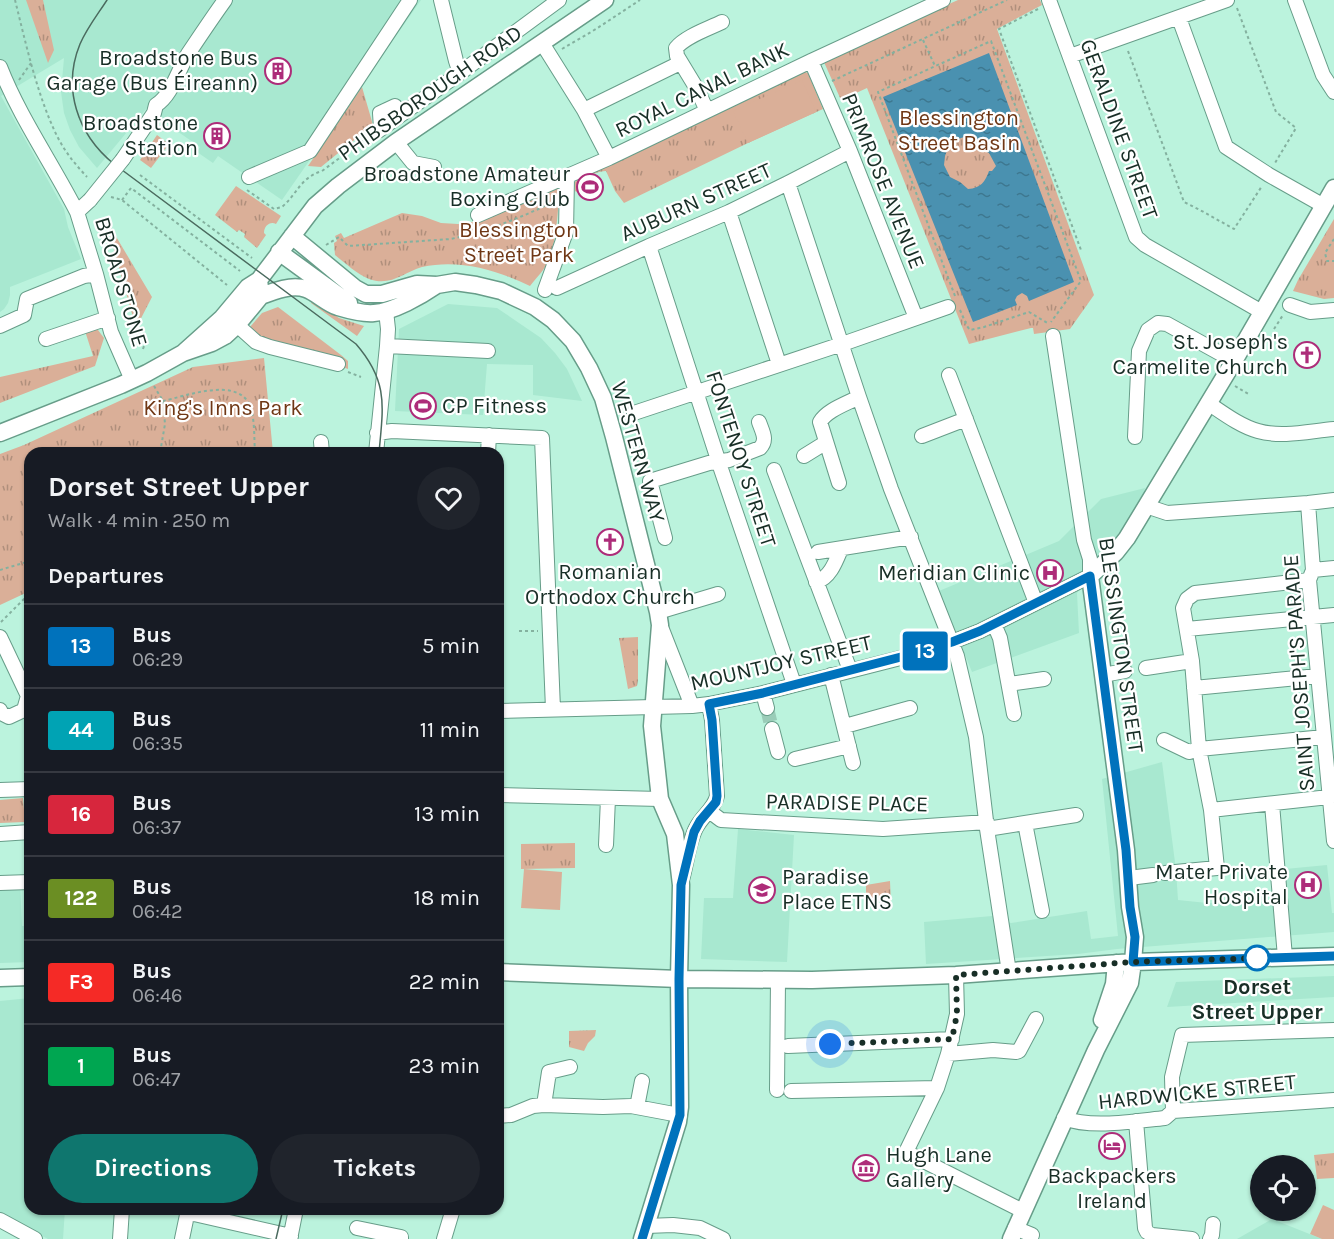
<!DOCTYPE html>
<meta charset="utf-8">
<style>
:root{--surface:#171b24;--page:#20242c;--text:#f1f3f6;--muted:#9ea1a6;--line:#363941;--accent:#0f766e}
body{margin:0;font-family:Karla,sans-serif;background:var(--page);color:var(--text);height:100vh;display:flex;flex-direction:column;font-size:22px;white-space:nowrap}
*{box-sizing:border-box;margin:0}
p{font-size:20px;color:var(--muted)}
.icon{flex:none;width:33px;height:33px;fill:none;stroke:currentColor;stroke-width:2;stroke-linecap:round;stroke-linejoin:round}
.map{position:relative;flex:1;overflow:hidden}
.drawer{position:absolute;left:24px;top:447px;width:480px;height:768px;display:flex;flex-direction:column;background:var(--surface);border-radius:18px;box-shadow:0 2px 4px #0004}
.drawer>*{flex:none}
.badge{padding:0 12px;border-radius:4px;font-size:21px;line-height:39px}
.tools{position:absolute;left:1250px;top:1155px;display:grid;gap:12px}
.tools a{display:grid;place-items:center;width:66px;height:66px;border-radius:50%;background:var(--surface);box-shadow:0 2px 4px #0004;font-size:30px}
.you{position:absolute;width:30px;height:30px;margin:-15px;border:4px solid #fff;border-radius:50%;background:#1a73e8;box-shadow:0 0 0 9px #1a73e833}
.map>.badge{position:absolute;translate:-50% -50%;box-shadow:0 0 0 3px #fff}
h2{padding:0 24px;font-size:22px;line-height:54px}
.round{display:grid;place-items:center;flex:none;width:63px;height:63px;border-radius:32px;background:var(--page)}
.overview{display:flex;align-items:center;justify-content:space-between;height:102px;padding:0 24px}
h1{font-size:28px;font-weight:700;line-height:45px}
.cta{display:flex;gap:12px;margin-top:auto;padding:12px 24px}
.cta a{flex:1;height:69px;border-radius:36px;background:var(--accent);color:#fff;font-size:24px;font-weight:700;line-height:69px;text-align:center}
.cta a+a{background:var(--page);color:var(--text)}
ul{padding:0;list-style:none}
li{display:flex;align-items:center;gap:18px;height:84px;padding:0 24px;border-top:2px solid var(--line)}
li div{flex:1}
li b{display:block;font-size:22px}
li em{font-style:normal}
li .badge{min-width:66px;font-weight:700;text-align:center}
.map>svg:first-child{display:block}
.built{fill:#a8e8d0}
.grass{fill:url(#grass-tufts)}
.pitch{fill:#daaf98}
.water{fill:url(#water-ripples);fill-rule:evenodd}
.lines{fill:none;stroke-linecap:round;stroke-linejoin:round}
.minor-tunnel{stroke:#9accb8;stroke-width:14;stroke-dasharray:14 7;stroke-linecap:butt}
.minor-casing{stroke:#679d89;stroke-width:16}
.major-casing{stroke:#679d89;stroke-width:19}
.path{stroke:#84b19f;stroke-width:2;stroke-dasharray:3 3;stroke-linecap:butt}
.minor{stroke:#fff;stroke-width:14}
.major{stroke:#fff;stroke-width:16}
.tram{stroke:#4b6b5f;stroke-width:1.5}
.minor-bridge-casing{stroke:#679d89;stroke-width:16;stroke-linecap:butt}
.minor-bridge{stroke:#fff;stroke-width:14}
.line-casing{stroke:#fff;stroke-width:14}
.line{stroke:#0072bc;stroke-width:9}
.walk{stroke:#182e26;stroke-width:6;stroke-dasharray:0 10.8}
.stop-dot{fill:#fff;stroke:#0072bc;stroke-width:3}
.labels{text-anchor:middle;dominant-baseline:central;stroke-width:4.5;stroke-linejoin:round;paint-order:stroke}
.poi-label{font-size:22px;fill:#182e26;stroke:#fff;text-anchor:end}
.street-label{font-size:22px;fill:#182e26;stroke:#fff}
.park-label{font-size:22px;fill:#6f3715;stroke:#fff}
.stop-label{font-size:22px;font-weight:bold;fill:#182e26;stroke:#fff}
</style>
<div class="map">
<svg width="1334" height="1239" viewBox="0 0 1334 1239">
<defs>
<pattern id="grass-tufts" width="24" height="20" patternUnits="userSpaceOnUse" patternTransform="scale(1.5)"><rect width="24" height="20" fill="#daaf98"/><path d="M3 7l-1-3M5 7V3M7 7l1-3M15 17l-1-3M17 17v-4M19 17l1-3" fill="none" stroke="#b08f7c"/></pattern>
<pattern id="water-ripples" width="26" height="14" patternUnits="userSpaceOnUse" patternTransform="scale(1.5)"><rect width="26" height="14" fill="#4a91b0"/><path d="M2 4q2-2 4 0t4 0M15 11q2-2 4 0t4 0" fill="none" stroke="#3d778f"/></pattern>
</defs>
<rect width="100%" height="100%" fill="#bbf3dd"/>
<path class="built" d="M0 0H421L282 200 218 156 213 163 197 152 200 147 174 129 147 108 97 168 79 147 70 130 64 113 61 92 64 58 1 96 64 209 68 227 81 259 10 287V295L8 303 4 309 0 312Z
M448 304 497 308 541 338 555 353 567 369 582 401 533 395V365L487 364 483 415 395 411 399 329Z
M1145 488 1139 512 1077 593 1079 633 972 672 939 591 1059 541 1101 499Z
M1162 762 1176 870 1178 900 1207 903 1288 901 1285 869 1327 865 1332 913H1334V932L1117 949 1078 954 926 964 924 922 992 916 1011 923 1087 911 1091 939 1118 936 1102 779Z
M738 829 794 835 787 962 701 959 704 898H733Z
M20 884 22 926H30V962L0 963V885Z
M1334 976V997L1167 1007 1176 982Z
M30 998V1209H65L63 1239H48L0 1214V1001Z
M1272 1219 1322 1239H1237Z"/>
<path class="grass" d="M26 0H43L54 50 48 63Z
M958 0H1040L1042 5 997 29 1094 295 1070 329 1034 334 1033 328H1031L969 344 867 88 841 100 823 60Z
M802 71 808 73 823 109 748 143 624 203 615 191 606 171C590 172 586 180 579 193L575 191V182L582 174Z
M362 87 373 125 321 167 308 166Z
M157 135 169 144 151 168 140 160Z
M562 183C556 208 559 234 549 259 546 269 536 278 530 286 496 270 460 259 422 267 404 272 391 287 369 279 358 275 344 262 335 255L334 243 337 241 335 236 341 233 344 238 402 213 422 216 441 223 458 224 485 220Z
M236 186 281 216 276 224C270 221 264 226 264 233L266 235 257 248 244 237 245 234 239 230 237 232 215 215Z
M105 218 152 297 136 328Z
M1334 219V298L1324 299 1293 291 1298 280Z
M313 300 339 318 364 326 357 336 311 303Z
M278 307 341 355 348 361V369L256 335 251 330 250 327 262 313Z
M95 326 104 338 95 366 0 403V377L93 356 85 331Z
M264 358 273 453H30V591L0 605V454L24 445 193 367Z
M638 637V680L637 686 628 689 619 638Z
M23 798 25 822 0 823V800Z
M575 843V868L521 869V844Z
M890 881 891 904 866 897V885Z
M596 1030 595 1036 588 1043 584 1051 569 1047V1031Z
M1334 1153V1178L1317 1179 1314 1155Z"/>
<path class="pitch" d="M802 80 816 112 748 143 733 111Z
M524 869 562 872 560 910 521 908Z
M1323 1205 1334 1210V1239H1322L1310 1234Z"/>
<path class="water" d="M989 53 1074 282 1029 301 1027 296 1022 293 1017 296 1015 300 1017 305 973 322 883 97ZM964 137 967 144C974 140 980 139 986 144L987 148 985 151 989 153 996 166 992 171H989C985 182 981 188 968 189L960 182 950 177 944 165 945 156 950 142Z"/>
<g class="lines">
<path class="minor-tunnel" d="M767 708 772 729"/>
<defs>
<path id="minor" d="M441 0 456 61 460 73
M1049 0 1136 237 1145 245 1262 312
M1295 0 1323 75 1334 92
M1179 18 1226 147 1269 175 1324 206
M542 43 584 110 609 158
M1070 56 1227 0
M811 61 850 151 916 318
M0 67C20 118 52 163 77 212
M584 110 676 65 680 61
M707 111 697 89 677 56 676 48C686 36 708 29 722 22
M381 128 380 113 395 106
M378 131 460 73 559 0
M396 142 413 163 434 167
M123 159 154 113 156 105C172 95 178 70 188 54 200 36 212 18 225 0
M249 177 310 151 410 0
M788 183 859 397 891 489 957 656 976 737 987 829 1009 972
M90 200 77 212 96 274 111 332 132 380
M729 212 779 364
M478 215 609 158 811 61 943 0
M649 246 721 469 794 684
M557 288 649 246 729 212 788 183 850 151
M545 290 566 232 567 177
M1290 305 1310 312 1334 310
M237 325 256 342 270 347 338 364
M0 326 24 315 27 299 84 276 96 274
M46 339 108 318
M387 346 488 351
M949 375 1036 603
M1208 403C1223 413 1240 426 1258 431 1282 438 1310 431 1334 429
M634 413 848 342 948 307
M377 433 392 431 542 438 553 709
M922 436 966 419
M1135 437 1139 351 1148 330 1158 323 1167 324 1234 361
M321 442 322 453
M376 453 387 346 388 329 386 311
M488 453 489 435
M804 456 825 443
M774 470 850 670
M839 483 820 422C827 410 846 404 859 397
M1308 503 1313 570 1309 580 1334 841
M1146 506 1167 513 1308 503 1334 500
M665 538 650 481 709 463 729 460 760 448C768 440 762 431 759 422
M818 552 911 537
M1313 570 1334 568
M816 582C830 578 836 561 841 549
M658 612 718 594
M994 624 1000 638 1014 714
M661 627 692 706
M1187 629 1334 615
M0 637 28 696 24 710 9 717 1 713 0 710
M1146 668 1192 661
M831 675 853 763
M1103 675 1125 671
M1009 684 1044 679
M1194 688 1318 676
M763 693 767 708
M498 711 692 706 709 704 763 693 924 652 952 642 980 631 1090 576V559L1084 540 1053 336
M845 726 910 708
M772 729 778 752
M1164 740 1189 752 1199 749 1324 737
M795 759 849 746
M0 790 30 789
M498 795 660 799
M1272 804 1285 957
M1211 810 1329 797
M709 811 721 820 883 829 987 822
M1025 823 1042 911
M987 829 1076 815
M0 834 30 832
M606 845 608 798
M1165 873 1217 868 1211 810 1199 749 1192 661 1183 608 1187 599 1195 593 1309 580
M1129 878 1153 875
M682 880C686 866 689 841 696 828 702 816 714 809 717 796L712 720 709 704
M0 883 30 882
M956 975 957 1014 948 1054 937 1088 906 1152 1023 1211
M788 1046 952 1039
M948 1054 993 1050 1016 1052 1019 1051 1036 1019
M777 1090 778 980
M791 1091 937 1088
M544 1105 549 1072 570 1067
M637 1107 642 1081
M1173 1111 1172 1077 1182 1035 1334 1030
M498 1116 511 1115 533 1106 544 1105 603 1107 631 1106 679 1115
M1064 1118C1091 1129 1136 1121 1165 1118L1173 1111 1334 1100
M1136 1121 1145 1228 1147 1232 1152 1235 1192 1239
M0 1220 35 1239
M646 1226 673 1225 700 1228 723 1239
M357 1228 401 1237V1239
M1015 1228 1032 1235
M120 1239 122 1209
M182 1239 187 1215 194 1214 291 1236
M290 1239 296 1209
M444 1239 453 1209
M1210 1239 1212 1235 1213 1224"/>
<path id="major" d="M292 236 355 288 366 294H382L417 284 437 285 455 282 476 285 501 291 535 307 553 320 573 341 589 368 603 398 614 437 658 612 660 625 652 726 660 799 675 834 681 885 679 979 680 1107 678 1122 642 1239
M279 252 349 303
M261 296C274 291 292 284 306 289 317 293 326 303 338 307 348 310 363 314 374 313 393 312 421 296 437 285
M183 353 222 318 248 287 259 280 315 206 338 186 396 142 605 0
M0 433 121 385 147 373 183 353 212 343 225 336 237 325 261 296 259 280
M498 972 679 979 812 980 956 975 1133 962 1334 956
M0 978 30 977
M1102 1020 1114 984 1116 963
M1011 1239 1096 1050 1130 983 1133 962 1135 937 1130 907 1126 850 1090 576 1116 552 1127 538 1234 361 1334 188"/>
</defs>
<use href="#minor" class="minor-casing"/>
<use href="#major" class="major-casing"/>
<path class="path" d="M15 0C26 44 37 95 57 136 65 152 75 164 87 177
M1237 8 1276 112 1296 128 1275 163
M1038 9 999 29 1081 250
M923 40 935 66
M562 49 596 29 640 0
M1128 51 1184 202 1200 210 1234 229 1262 186
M19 80 31 63
M832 81 1007 0
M140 175 252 258
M247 190 274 209 282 207C298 193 300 178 322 171L368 137
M111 197 122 200 227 285
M122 200 131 188 240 271
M1334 239 1325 253 1327 261H1334
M326 245 339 237 348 246 451 239C486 231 521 218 553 202
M955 296 878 92 991 41 1081 281 1051 322
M960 310 967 326 970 330 984 327 1029 312 1049 324
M1274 329 1283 315
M143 349 145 343
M348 372 361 377
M154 386 163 401 165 424 160 453
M1235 386 1250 395
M163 401C186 396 238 376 250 406 255 418 254 439 255 453
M0 570 30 561
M1 622 30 593
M519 631H538"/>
<use href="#minor" class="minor"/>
<use href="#major" class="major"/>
<path class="tram" d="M107 0C98 14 87 28 80 44 62 88 77 134 114 164L356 344C389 382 383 407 379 453
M276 1239 283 1209"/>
<defs>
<path id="minor-bridge" d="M90 200 123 159"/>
</defs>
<use href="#minor-bridge" class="minor-bridge-casing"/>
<use href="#minor-bridge" class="minor-bridge"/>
</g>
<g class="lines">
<defs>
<path id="line" d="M642 1239 680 1115 679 979 681 885 694 832 700 821 716 802 717 796 712 720 709 704 763 693 924 651 952 642 980 631 1090 576 1126 850 1130 907 1135 937 1133 962 1334 956"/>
</defs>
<use href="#line" class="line-casing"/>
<use href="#line" class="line"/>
<path class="walk" d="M830 1044 952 1039 957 1014 956 975 1133 962 1264 958H1257"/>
</g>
<defs>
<symbol id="building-ring" viewBox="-11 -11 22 22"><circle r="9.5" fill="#fff" stroke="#ad2c79" stroke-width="1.5"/><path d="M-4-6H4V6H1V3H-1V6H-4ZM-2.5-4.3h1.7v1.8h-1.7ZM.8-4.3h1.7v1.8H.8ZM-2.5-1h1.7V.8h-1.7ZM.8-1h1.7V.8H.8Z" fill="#ad2c79"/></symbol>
<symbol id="stadium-ring" viewBox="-11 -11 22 22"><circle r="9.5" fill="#fff" stroke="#ad2c79" stroke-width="1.5"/><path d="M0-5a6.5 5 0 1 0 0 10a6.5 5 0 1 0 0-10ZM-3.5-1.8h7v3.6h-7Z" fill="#ad2c79"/></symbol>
<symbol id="church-ring" viewBox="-11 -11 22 22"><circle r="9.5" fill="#fff" stroke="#ad2c79" stroke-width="1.5"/><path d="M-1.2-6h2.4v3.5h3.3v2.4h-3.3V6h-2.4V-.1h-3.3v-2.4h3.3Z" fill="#ad2c79"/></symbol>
<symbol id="hospital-ring" viewBox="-11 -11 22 22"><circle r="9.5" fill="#fff" stroke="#ad2c79" stroke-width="1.5"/><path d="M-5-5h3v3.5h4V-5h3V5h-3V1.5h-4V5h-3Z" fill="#ad2c79"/></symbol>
<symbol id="school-ring" viewBox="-11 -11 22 22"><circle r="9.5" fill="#fff" stroke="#ad2c79" stroke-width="1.5"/><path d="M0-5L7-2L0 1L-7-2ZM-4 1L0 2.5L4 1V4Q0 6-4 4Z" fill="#ad2c79"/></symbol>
<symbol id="hotel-ring" viewBox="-11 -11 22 22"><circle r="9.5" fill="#fff" stroke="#ad2c79" stroke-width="1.5"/><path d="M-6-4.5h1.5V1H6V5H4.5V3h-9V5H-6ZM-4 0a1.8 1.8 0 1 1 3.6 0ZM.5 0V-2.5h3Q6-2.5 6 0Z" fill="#ad2c79"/></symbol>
<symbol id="museum-ring" viewBox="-11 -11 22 22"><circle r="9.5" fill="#fff" stroke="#ad2c79" stroke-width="1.5"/><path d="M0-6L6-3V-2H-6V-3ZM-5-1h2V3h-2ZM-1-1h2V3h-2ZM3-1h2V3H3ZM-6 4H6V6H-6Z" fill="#ad2c79"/></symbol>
</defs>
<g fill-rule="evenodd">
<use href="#building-ring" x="263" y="56" width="30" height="30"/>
<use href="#building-ring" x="202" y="121" width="30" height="30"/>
<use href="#stadium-ring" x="575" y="172" width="30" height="30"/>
<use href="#church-ring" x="1292" y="340" width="30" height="30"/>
<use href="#stadium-ring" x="408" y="391" width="30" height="30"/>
<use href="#church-ring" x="595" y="527" width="30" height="30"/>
<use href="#hospital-ring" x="1035" y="558" width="30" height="30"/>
<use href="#hospital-ring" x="1293" y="870" width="30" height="30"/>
<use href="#school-ring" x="747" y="875" width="30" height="30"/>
<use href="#hotel-ring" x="1097" y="1131" width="30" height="30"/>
<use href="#museum-ring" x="851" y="1153" width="30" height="30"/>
</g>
<circle class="stop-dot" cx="1257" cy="958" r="12"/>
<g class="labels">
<g class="poi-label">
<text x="258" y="58">Broadstone Bus<tspan x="258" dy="25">Garage (Bus Éireann)</tspan></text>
<text x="198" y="123">Broadstone<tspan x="198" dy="25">Station</tspan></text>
<text x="570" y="174">Broadstone Amateur<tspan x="570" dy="25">Boxing Club</tspan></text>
<text x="1288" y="342">St. Joseph's<tspan x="1288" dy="25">Carmelite Church</tspan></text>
<text x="442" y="406" text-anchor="start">CP Fitness</text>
<text x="610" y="572" text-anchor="middle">Romanian<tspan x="610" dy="25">Orthodox Church</tspan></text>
<text x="1030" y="573">Meridian Clinic</text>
<text x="1288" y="872">Mater Private<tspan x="1288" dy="25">Hospital</tspan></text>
<text x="782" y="877" text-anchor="start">Paradise<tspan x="782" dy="25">Place ETNS</tspan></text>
<text x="886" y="1155" text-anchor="start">Hugh Lane<tspan x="886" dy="25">Gallery</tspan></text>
<text x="1112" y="1176" text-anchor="middle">Backpackers<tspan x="1112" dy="25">Ireland</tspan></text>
</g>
<g class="street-label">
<text transform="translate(702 90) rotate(-26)">ROYAL CANAL BANK</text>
<text transform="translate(430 93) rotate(-35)">PHIBSBOROUGH ROAD</text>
<text transform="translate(1119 129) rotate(70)">GERALDINE STREET</text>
<text transform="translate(883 181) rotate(68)">PRIMROSE AVENUE</text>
<text transform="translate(696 202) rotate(-24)">AUBURN STREET</text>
<text transform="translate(121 282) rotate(73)">BROADSTONE</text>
<text transform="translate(638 452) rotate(74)">WESTERN WAY</text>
<text transform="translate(741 459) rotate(72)">FONTENOY STREET</text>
<text transform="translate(1121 645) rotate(82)">BLESSINGTON STREET</text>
<text transform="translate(781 663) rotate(-13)">MOUNTJOY STREET</text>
<text transform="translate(1299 673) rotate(-94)">SAINT JOSEPH'S PARADE</text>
<text transform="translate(847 803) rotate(1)">PARADISE PLACE</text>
<text transform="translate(1197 1092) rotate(-6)">HARDWICKE STREET</text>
</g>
<g class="park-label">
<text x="959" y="118">Blessington<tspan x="959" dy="25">Street Basin</tspan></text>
<text x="519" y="230">Blessington<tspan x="519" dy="25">Street Park</tspan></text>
<text x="223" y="408">King's Inns Park</text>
</g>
<g class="stop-label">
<text x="1257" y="987">Dorset<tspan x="1257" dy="25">Street Upper</tspan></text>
</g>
</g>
</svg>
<div class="tools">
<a><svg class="icon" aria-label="locate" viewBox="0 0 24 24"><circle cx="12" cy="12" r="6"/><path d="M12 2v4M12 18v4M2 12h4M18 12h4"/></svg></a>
</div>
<div class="you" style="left:830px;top:1044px"></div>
<b class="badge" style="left:925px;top:651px;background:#0072bc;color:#fff">13</b>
<section class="drawer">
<div class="overview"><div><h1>Dorset Street Upper</h1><p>Walk · 4 min · 250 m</p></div><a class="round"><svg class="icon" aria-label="heart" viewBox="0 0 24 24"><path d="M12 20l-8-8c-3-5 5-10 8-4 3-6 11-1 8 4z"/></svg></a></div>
<h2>Departures</h2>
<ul>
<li><span class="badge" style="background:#0072bc;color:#fff">13</span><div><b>Bus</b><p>06:29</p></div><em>5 min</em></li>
<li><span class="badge" style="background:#00a3b4;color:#fff">44</span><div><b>Bus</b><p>06:35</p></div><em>11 min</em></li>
<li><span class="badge" style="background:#d7263d;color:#fff">16</span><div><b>Bus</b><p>06:37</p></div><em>13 min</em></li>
<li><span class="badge" style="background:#6b8e23;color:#fff">122</span><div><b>Bus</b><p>06:42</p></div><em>18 min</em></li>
<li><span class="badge" style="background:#f52a26;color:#fff">F3</span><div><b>Bus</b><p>06:46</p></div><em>22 min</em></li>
<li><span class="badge" style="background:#00a651;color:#fff">1</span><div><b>Bus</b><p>06:47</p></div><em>23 min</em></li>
</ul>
<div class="cta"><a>Directions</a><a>Tickets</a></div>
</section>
</div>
